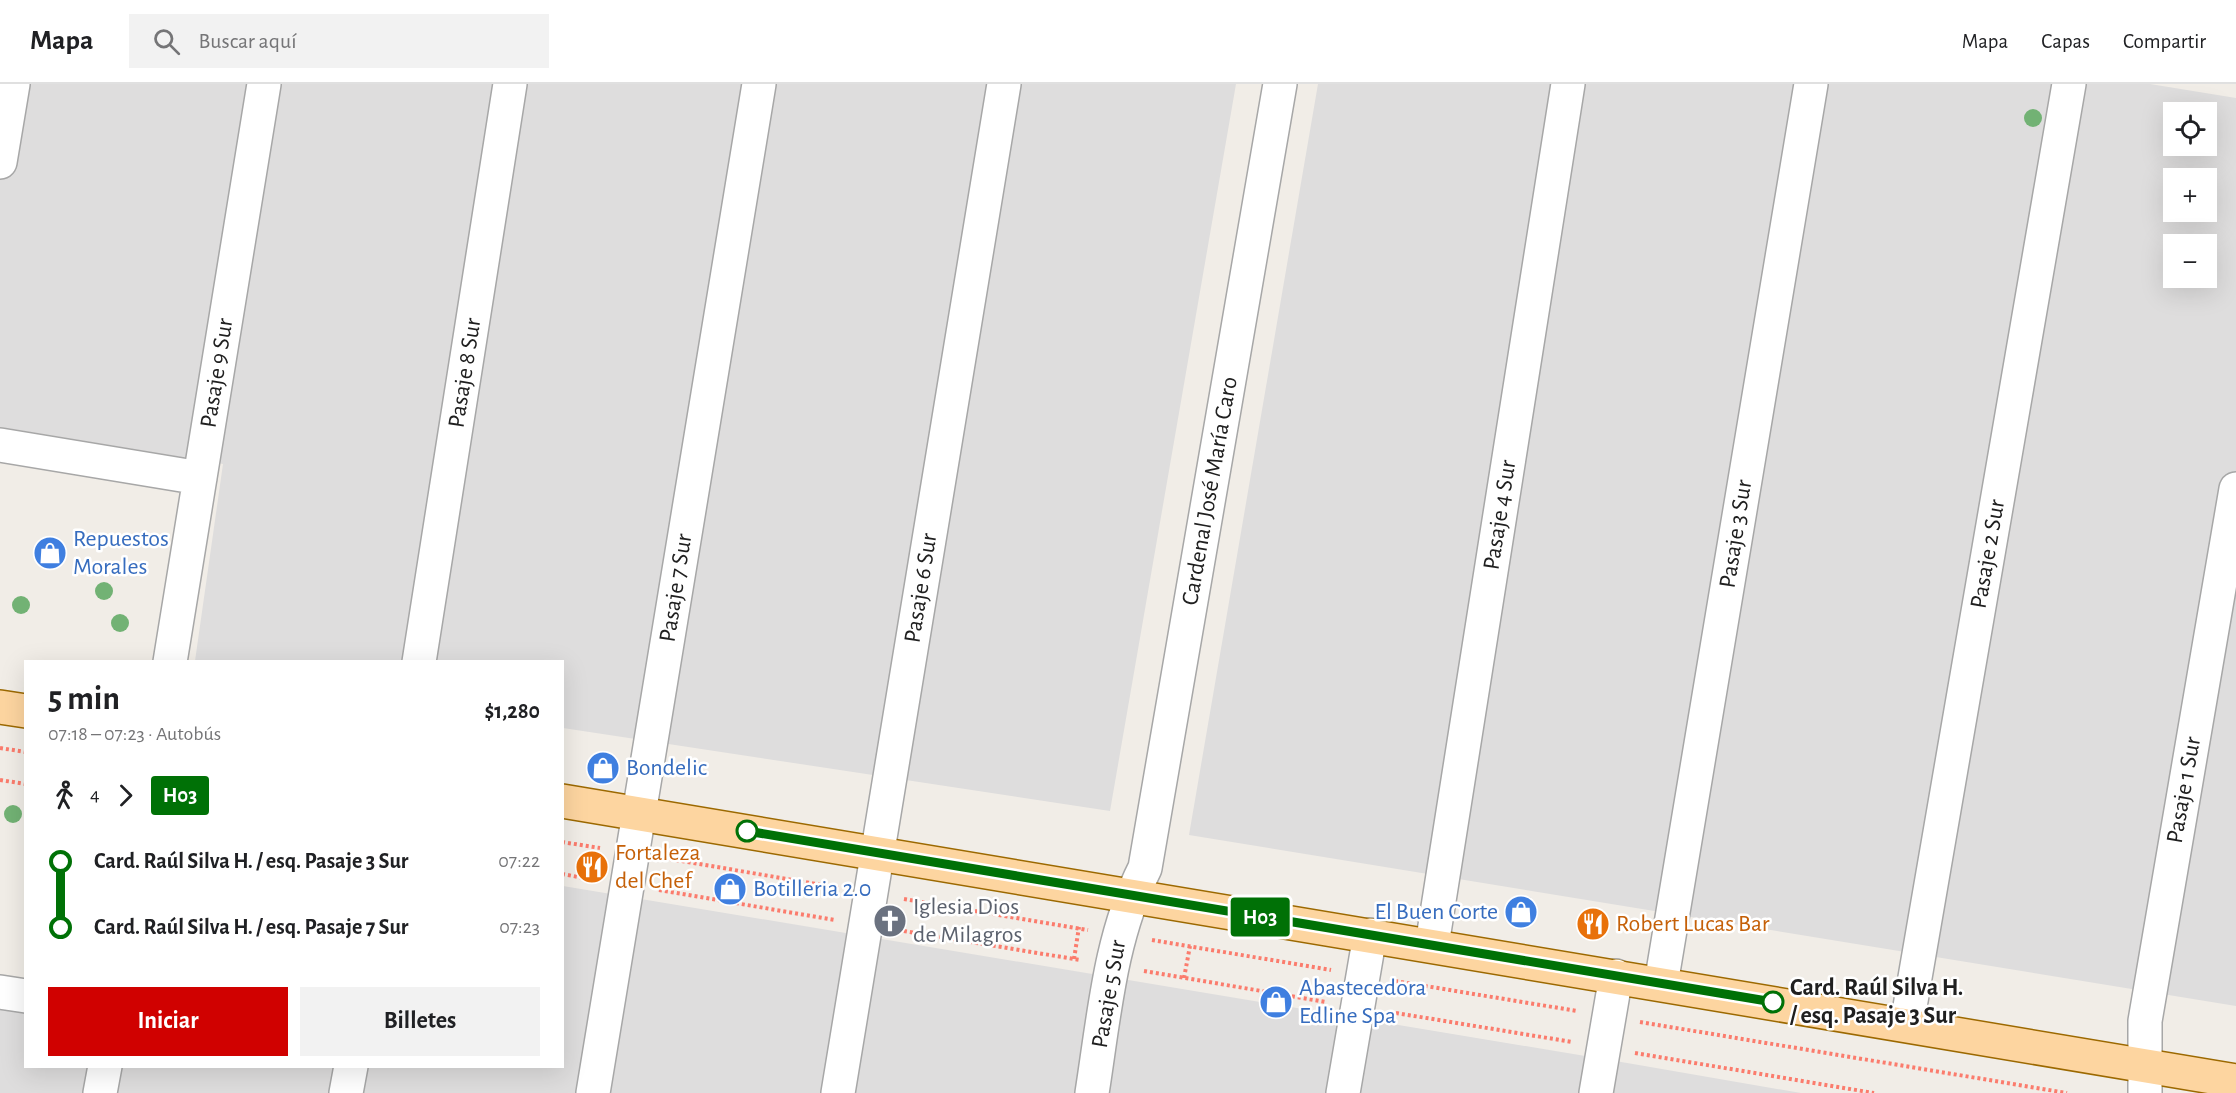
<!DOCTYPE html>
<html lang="es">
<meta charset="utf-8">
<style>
:root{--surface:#fff;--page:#f2f2f2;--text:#202124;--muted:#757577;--line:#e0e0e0;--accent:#d00100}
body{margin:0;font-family:"Alegreya Sans",sans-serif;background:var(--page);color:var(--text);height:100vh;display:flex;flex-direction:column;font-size:22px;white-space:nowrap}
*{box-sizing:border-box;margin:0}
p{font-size:20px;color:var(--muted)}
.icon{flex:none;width:33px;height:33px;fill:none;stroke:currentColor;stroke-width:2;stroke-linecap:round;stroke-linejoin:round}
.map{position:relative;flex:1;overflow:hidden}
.side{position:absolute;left:24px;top:576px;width:540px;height:408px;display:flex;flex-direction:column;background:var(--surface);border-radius:0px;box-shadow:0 6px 24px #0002}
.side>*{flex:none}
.badge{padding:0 12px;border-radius:4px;font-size:21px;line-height:39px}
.fabs{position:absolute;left:2163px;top:18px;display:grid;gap:12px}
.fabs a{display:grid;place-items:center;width:54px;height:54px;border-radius:0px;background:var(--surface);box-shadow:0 6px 24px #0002;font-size:30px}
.map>.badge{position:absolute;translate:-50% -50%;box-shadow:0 0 0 3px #fff}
.legs{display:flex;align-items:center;gap:9px;height:66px;padding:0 24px;font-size:20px}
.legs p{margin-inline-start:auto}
.head{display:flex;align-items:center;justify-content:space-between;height:102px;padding:0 24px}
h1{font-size:33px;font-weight:600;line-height:45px}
.action{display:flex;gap:12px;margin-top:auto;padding:12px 24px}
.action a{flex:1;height:69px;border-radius:0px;background:var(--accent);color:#fff;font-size:24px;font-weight:600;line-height:69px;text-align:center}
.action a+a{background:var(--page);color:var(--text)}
ul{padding:0 24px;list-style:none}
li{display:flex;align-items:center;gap:21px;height:66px;font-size:22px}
li i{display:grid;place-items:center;width:9px;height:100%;margin:0 8px;background:currentColor}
li i::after{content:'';width:15px;height:15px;margin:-8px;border:4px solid;border-radius:50%;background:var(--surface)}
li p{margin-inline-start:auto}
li:first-child i{background:linear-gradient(#0000 50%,currentColor 0)}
li:last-child i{background:linear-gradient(currentColor 50%,#0000 0)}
header{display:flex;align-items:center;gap:36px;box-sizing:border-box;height:84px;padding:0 30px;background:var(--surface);border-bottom:2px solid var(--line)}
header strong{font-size:28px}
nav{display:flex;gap:33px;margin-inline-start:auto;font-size:21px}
.search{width:420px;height:54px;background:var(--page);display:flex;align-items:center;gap:15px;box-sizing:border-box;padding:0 21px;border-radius:0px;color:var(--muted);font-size:22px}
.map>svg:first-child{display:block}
.residential{fill:#dedddd;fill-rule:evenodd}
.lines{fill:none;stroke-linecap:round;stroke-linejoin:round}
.minor-casing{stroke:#a7a7a7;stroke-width:36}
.major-casing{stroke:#9c6900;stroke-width:36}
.path{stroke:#fb7c6d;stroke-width:4;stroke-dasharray:3 3;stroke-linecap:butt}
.minor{stroke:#fff;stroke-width:33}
.major{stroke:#fdd5a0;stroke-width:33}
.tree{fill:#72b274}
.line-1-casing{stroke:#fff;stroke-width:14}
.line-1{stroke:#007106;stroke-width:9}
.stop-1-dot{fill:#fff;stroke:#007106;stroke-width:3}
.labels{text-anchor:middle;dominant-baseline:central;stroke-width:5;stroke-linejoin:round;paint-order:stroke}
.street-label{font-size:24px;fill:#202020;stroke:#fff}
.shop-label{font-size:24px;fill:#366cbe;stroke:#fff;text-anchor:start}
.food-label{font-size:24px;fill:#c56008;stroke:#fff;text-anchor:start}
.worship-label{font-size:24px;fill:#5b616d;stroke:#fff;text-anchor:start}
.stop-label{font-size:24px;font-weight:bold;fill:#202020;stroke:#fff;text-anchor:start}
</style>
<header>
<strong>Mapa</strong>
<div class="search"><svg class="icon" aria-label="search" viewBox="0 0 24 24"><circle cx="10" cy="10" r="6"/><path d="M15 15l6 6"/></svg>Buscar aquí</div>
<nav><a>Mapa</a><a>Capas</a><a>Compartir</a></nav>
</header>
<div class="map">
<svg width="2236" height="1009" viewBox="0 0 2236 1009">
<rect width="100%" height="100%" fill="#f1ede7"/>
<path class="residential" d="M0 0H1236L1110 727 563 644 562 578 195 577 223 380 0 343Z
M1318 0H2150L2236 14V922L1189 751ZM2174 28H2206V62H2174ZM2174 94H2206V128H2174ZM2174 160H2206V194H2174Z
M563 802 1633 980 1801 1009H0V923L25 927 26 982H562Z"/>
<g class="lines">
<defs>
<path id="minor" d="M0 78 13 0
M0 361 200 394
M170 578 264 0
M419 578 510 0
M1432 861 1568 0
M1661 900 1811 0
M0 908 26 912
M1907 940 2069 0
M100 1009 105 982
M346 1009 351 982
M593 1009 759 0
M838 1009 1004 0
M1092 1009C1104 933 1110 853 1145 784L1280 0
M1343 1009 1370 851
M1596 1009 1616 892
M2145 1009V937L2236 405"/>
<path id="major" d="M0 623 26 627
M562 717 2236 997"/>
</defs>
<use href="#minor" class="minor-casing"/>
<use href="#major" class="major-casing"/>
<path class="path" d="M0 664 26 668
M0 696 26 700
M562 758 600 764
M664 774 840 804
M562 790 595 796
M659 806 835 836
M904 815 1088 846
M898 846 1080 876
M1152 856 1331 886
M1074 875 1079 843
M1144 887 1326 918
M1184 894 1190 862
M1395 897 1577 927
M1390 928 1572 958
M1640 938 2067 1009
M1635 969 1874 1009"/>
<use href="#minor" class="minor"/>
<use href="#major" class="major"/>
</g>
<g class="tree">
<circle cx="2033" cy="34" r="9"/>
<circle cx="104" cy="507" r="9"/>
<circle cx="21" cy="521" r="9"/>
<circle cx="120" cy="539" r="9"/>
<circle cx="13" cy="730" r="9"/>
</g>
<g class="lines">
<defs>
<path id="line-1" d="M747 747 1773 918"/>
</defs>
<use href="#line-1" class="line-1-casing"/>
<use href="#line-1" class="line-1"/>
</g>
<defs>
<symbol id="shop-disc" viewBox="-11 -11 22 22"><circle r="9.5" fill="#3f7fe0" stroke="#fff"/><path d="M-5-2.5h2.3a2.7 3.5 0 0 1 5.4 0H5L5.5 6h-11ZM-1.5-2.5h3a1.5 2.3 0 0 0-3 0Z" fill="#fff"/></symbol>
<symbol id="restaurant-disc" viewBox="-11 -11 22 22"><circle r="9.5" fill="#e8710a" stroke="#fff"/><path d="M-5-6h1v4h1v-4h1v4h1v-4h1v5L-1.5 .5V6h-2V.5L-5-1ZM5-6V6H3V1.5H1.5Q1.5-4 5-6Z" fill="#fff"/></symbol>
<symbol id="church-disc" viewBox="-11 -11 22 22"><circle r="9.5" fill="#6b7280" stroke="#fff"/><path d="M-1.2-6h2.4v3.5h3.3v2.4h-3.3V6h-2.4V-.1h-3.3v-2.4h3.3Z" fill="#fff"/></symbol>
</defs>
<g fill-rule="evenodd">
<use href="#shop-disc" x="31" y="450" width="38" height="38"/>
<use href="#shop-disc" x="584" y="665" width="38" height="38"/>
<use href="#restaurant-disc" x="573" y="764" width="38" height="38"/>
<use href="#shop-disc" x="711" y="786" width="38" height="38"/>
<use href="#shop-disc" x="1502" y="809" width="38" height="38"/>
<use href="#church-disc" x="871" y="818" width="38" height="38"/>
<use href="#restaurant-disc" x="1574" y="821" width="38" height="38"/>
<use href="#shop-disc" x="1257" y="899" width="38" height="38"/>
</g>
<g class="stop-1-dot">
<circle cx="747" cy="747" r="10"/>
<circle cx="1773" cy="918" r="10"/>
</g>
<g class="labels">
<g class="street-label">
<text transform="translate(217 289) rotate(-81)">Pasaje 9 Sur</text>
<text transform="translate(465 289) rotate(-81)">Pasaje 8 Sur</text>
<text transform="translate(1210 407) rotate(-80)">Cardenal José María Caro</text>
<text transform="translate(1500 431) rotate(-81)">Pasaje 4 Sur</text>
<text transform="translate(1736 450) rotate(-81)">Pasaje 3 Sur</text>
<text transform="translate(1988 470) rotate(-80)">Pasaje 2 Sur</text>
<text transform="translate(676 504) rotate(-81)">Pasaje 7 Sur</text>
<text transform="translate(921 504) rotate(-81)">Pasaje 6 Sur</text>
<text transform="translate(2184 706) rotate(-80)">Pasaje 1 Sur</text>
<text transform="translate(1109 910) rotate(-80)">Pasaje 5 Sur</text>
</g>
<g class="shop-label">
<text x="73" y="455">Repuestos<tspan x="73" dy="28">Morales</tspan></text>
<text x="626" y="684">Bondelic</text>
<text x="753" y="805">Botilleria 2.0</text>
<text x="1498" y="828" text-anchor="end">El Buen Corte</text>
<text x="1299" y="904">Abastecedora<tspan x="1299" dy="28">Edline Spa</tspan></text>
</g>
<g class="food-label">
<text x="615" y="769">Fortaleza<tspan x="615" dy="28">del Chef</tspan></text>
<text x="1616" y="840">Robert Lucas Bar</text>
</g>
<g class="worship-label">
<text x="913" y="823">Iglesia Dios<tspan x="913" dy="28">de Milagros</tspan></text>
</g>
<g class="stop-label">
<text x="1790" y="904">Card. Raúl Silva H.<tspan x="1790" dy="28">/ esq. Pasaje 3 Sur</tspan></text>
</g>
</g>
</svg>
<div class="fabs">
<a><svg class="icon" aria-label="locate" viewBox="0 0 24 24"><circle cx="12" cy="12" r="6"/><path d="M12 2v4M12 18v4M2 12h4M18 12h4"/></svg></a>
<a>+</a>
<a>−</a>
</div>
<b class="badge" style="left:1260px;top:833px;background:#007106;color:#fff">H03</b>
<section class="side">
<div class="head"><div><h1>5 min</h1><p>07:18 – 07:23 · Autobús</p></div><b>$1,280</b></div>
<div class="legs"><svg class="icon" aria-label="walk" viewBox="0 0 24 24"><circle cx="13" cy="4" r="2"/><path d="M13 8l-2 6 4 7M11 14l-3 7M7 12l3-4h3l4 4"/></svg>4<svg class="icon" aria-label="forward" viewBox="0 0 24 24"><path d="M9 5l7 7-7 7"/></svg><b class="badge" style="background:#007106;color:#fff">H03</b></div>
<ul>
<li><i style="color:#007106"></i><b>Card. Raúl Silva H. / esq. Pasaje 3 Sur</b><p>07:22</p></li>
<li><i style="color:#007106"></i><b>Card. Raúl Silva H. / esq. Pasaje 7 Sur</b><p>07:23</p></li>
</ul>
<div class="action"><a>Iniciar</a><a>Billetes</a></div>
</section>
</div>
